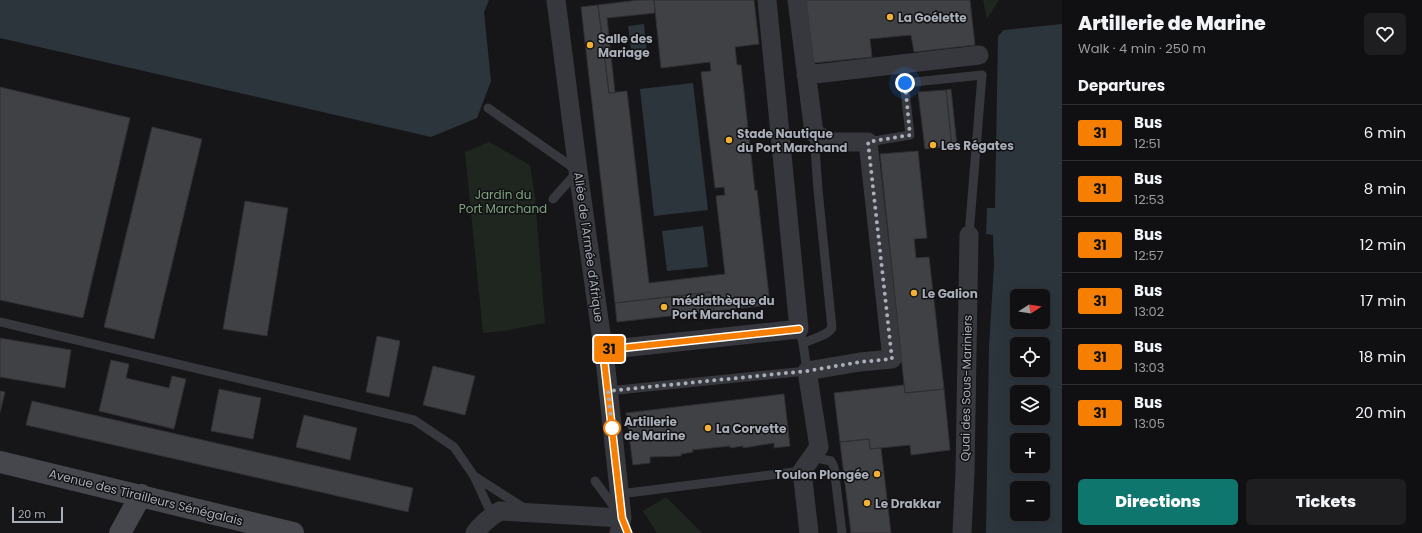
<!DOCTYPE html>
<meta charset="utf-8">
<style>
:root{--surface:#101012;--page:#1e1e20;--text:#f1f3f6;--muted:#9c9d9f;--line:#303032;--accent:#0f766e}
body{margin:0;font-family:Poppins,sans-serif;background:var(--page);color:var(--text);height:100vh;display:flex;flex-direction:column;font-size:15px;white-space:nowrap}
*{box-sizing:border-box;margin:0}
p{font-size:13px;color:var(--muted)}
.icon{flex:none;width:22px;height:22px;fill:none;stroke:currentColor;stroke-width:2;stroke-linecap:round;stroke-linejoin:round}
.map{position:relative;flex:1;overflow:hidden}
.details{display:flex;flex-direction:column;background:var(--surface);width:360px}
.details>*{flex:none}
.badge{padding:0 8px;border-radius:3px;font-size:14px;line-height:26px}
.needle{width:26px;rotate:78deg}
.tools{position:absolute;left:1010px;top:289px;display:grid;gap:8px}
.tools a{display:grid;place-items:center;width:40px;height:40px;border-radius:6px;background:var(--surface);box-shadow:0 4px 16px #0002,0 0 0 1px var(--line);font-size:20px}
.scale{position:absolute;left:12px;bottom:10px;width:51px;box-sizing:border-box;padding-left:4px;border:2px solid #a8adb8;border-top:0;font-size:11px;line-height:14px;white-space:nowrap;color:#a8adb8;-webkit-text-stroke:3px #111113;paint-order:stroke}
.you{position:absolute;width:20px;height:20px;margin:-10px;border:3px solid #fff;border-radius:50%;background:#1a73e8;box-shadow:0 0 0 6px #1a73e833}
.map>.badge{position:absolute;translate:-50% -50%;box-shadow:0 0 0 2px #fff}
h2{padding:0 16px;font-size:15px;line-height:36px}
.round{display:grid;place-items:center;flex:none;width:42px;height:42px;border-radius:6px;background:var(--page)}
.headline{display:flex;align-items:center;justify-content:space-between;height:68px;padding:0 16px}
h1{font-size:19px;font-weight:800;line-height:30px}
.button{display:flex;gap:8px;margin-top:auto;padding:8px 16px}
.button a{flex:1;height:46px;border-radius:6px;background:var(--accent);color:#fff;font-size:16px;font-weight:800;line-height:46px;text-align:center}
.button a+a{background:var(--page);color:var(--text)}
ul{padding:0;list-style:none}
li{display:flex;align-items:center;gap:12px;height:56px;padding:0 16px;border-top:1px solid var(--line)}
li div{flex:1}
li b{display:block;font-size:15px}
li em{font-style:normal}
li .badge{min-width:44px;font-weight:700;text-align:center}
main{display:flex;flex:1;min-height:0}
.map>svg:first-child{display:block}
.green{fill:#1e261f}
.water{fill:#2c353c;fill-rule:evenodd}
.building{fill:#404145;stroke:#303034}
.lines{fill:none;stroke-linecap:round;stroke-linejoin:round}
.lane{stroke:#37383d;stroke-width:9}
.street{stroke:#37383d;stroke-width:19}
.secondary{stroke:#45474d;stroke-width:22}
.line-casing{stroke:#fff;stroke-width:9}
.line{stroke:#f67e00;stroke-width:6}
.walk{stroke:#a8adb8;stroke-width:4;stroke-dasharray:0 7.2}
.poi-dot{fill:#f2b134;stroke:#111113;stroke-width:1.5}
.stop-dot{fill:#fff;stroke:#f67e00;stroke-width:2}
.labels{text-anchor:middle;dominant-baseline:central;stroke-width:3;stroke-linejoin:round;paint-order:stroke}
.poi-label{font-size:12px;font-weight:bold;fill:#a8adb8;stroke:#111113;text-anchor:start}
.park-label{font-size:12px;fill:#7fa381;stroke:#111113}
.street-label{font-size:12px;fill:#a8adb8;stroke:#111113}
.stop-label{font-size:12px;font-weight:bold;fill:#a8adb8;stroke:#111113;text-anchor:start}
</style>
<main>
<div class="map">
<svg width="1062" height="533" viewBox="0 0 1062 533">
<rect width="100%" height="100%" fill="#161618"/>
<path class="green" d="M983 0H999L987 19Z
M489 142 530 165 535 197 545 323 504 331 483 333 465 152Z
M666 497 702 533H657L643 511Z"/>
<path class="water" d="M0 0H489L484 12 491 81 477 118 431 137 0 38Z
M644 24 647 55 632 56 628 26Z
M1062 24V533H986L989 347 994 265 993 235 986 234 987 208H995L998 36 1004 30ZM1017 296H1043V322H1017ZM1017 344H1043V370H1017ZM1017 392H1043V418H1017ZM1017 440H1043V466H1017ZM1017 488H1043V514H1017Z
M693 83 708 210 654 216 640 89Z
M703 226 708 267 667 271 662 231Z"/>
<path class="building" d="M639 0H654L655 13 607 18 615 93H609L598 5Z
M654 0H754L759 44 735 47 737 65H741L755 191 757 190 770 305 714 311 711 292 615 303 581 7 598 5 609 93 627 91 649 283 725 274 716 196 725 195 724 187 715 188 701 72 711 71 710 62 661 68Z
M806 0H970L975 45 914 52 911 35 870 39 872 57 813 63Z
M0 87 130 118 83 318 0 300Z
M951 89 957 146H952L946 90Z
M946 90 952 146 925 149 918 92Z
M152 127 202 139 154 339 104 327Z
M918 151 927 238 914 239 916 258 929 257 944 389 905 393 880 154Z
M245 201 288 208 267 336 223 329Z
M711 292 714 311 617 322 615 303Z
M377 336 400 341 389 397 366 392Z
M0 338 71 350 65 388 0 377Z
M111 360 129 364 126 378 169 388 172 376 186 379 174 429 99 411Z
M433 366 475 376 465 415 423 405Z
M904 385 905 393 944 389 950 450 911 455 910 445 870 449 869 439 840 442 834 393Z
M219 389 261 398 253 439 211 431Z
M0 391 5 392 0 412Z
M784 394 790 446 774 448V443L743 448V446L730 448V446L692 450 693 452 681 454V456L650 457V463L633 465 626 413Z
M32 401 413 488 408 512 26 425Z
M304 415 357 428 350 460 296 447Z
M869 439 870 449 881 448 891 533H851L840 442Z"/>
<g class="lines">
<path class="lane" d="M905 83 982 75 969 235
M488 108 578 171 553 199
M868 142 910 135 902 64
M0 322 414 420 454 447 474 476
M803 343C812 339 827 336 832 328L818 190 814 133
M608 391 807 371 803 343 799 329
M812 457 831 461 834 467 842 533
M595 481 618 512
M620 494 802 471
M492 515 474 476 524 508"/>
<path class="street" d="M556 0 578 171 606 369 622 518 619 533
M797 0 814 133 829 142H868L892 359 860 362 807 371 819 447 802 471 809 533
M806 75 979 55
M603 350 799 329 767 0
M475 533C482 523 490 517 500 511L622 518
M962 533 965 472 969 235"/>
<path class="secondary" d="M0 462 293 533
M120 533 141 495"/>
</g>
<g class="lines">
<defs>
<path id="line" d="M628 533 622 518 603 350 799 329"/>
</defs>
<use href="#line" class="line-casing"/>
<use href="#line" class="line"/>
<path class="walk" d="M612 428 608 391 807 371 860 362 892 359 868 142 910 135 905 83"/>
</g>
<g class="poi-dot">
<circle cx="890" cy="17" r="4"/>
<circle cx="590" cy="45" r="4"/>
<circle cx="729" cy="140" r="4"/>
<circle cx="933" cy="145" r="4"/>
<circle cx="914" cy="293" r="4"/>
<circle cx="664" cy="307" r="4"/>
<circle cx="708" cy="428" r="4"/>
<circle cx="877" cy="474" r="4"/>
<circle cx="867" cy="503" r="4"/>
</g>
<circle class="stop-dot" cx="612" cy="428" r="8"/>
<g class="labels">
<g class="poi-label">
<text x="898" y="17">La Goélette</text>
<text x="598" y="38">Salle des<tspan x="598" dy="14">Mariage</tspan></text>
<text x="737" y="133">Stade Nautique<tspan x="737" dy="14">du Port Marchand</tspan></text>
<text x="941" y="145">Les Régates</text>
<text x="922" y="293">Le Galion</text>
<text x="672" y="300">médiathèque du<tspan x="672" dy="14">Port Marchand</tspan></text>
<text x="716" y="428">La Corvette</text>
<text x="869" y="474" text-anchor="end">Toulon Plongée</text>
<text x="875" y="503">Le Drakkar</text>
</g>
<g class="park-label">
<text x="503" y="194">Jardin du<tspan x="503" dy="14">Port Marchand</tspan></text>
</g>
<g class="street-label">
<text transform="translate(589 247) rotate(82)">Allée de l'Armée d'Afrique</text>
<text transform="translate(966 388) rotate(-89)">Quai des Sous-Mariniers</text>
<text transform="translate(146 497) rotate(14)">Avenue des Tirailleurs Sénégalais</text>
</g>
<g class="stop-label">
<text x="624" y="421">Artillerie<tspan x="624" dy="14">de Marine</tspan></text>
</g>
</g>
</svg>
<div class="tools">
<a><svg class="needle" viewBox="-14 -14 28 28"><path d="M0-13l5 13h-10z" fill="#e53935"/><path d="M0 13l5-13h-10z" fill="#9c9d9f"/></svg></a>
<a><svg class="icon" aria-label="locate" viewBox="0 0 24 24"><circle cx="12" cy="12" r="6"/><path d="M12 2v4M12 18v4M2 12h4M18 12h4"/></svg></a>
<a><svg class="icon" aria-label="layers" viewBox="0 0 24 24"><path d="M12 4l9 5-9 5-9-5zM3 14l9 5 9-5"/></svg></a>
<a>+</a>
<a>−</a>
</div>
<div class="scale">20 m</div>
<div class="you" style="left:905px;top:83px"></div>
<b class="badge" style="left:609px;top:349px;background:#f67e00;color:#111">31</b>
</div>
<section class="details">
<div class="headline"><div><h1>Artillerie de Marine</h1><p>Walk · 4 min · 250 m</p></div><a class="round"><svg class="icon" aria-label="heart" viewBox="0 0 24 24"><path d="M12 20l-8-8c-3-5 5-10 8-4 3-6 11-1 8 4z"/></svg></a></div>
<h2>Departures</h2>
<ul>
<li><span class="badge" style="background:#f67e00;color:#111">31</span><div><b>Bus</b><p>12:51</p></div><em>6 min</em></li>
<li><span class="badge" style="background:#f67e00;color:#111">31</span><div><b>Bus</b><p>12:53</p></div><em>8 min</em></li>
<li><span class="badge" style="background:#f67e00;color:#111">31</span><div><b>Bus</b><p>12:57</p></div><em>12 min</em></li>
<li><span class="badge" style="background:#f67e00;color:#111">31</span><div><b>Bus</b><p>13:02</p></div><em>17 min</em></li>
<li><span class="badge" style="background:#f67e00;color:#111">31</span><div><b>Bus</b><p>13:03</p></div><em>18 min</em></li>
<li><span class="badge" style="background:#f67e00;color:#111">31</span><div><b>Bus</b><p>13:05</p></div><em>20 min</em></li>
</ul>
<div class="button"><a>Directions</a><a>Tickets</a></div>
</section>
</main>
